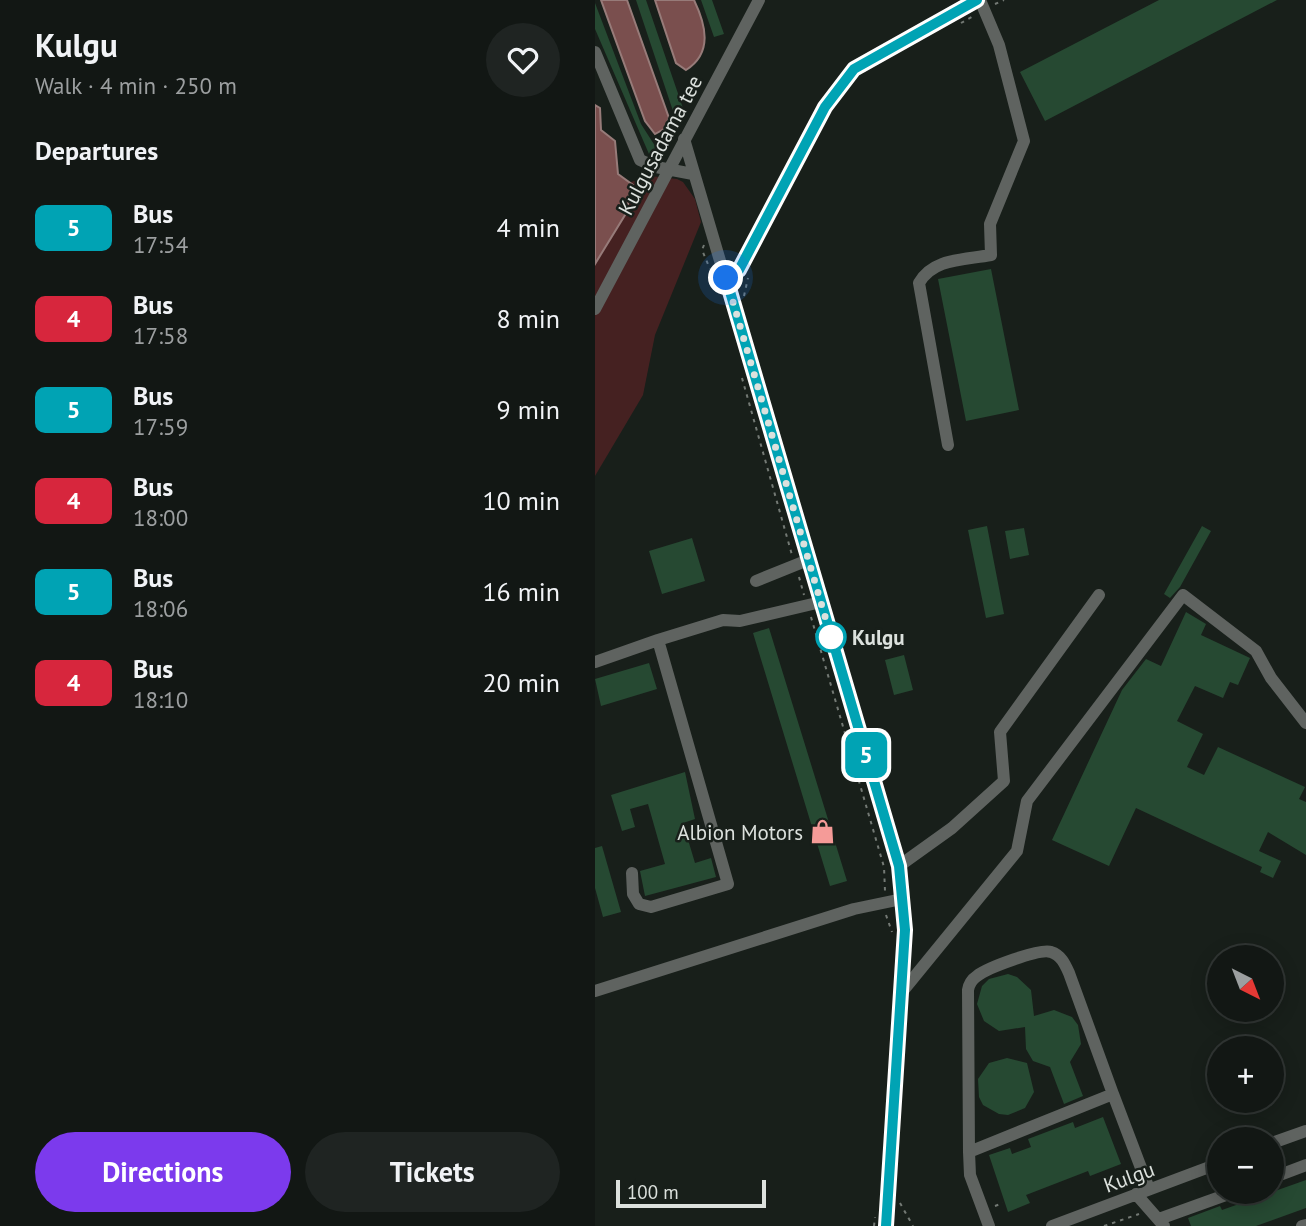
<!DOCTYPE html>
<meta charset="utf-8">
<style>
:root{--surface:#121714;--page:#1f2422;--text:#f1f3f6;--muted:#9c9fa0;--line:#313634;--accent:#7c3aed}
body{margin:0;font-family:"PT Sans",sans-serif;background:var(--page);color:var(--text);height:100vh;display:flex;flex-direction:column;font-size:26px;white-space:nowrap}
*{box-sizing:border-box;margin:0}
p{font-size:23px;color:var(--muted)}
.icon{flex:none;width:38px;height:38px;fill:none;stroke:currentColor;stroke-width:2;stroke-linecap:round;stroke-linejoin:round}
.map{position:relative;flex:1;overflow:hidden}
.details{display:flex;flex-direction:column;background:var(--surface);width:595px}
.details>*{flex:none}
.badge{padding:0 14px;border-radius:10px;font-size:24px;line-height:46px}
.needle{width:46px;rotate:138deg}
.controls{position:absolute;left:612px;top:945px;display:grid;gap:14px}
.controls a{display:grid;place-items:center;width:77px;height:77px;border-radius:50%;background:var(--surface);box-shadow:0 4px 18px #0003,0 0 0 2px var(--line);font-size:35px}
.scale{position:absolute;left:21px;bottom:18px;width:150px;box-sizing:border-box;padding-left:7px;border:4px solid #dce1dd;border-top:0;font-size:19px;line-height:24px;white-space:nowrap;color:#dce1dd;-webkit-text-stroke:5px #181f1a;paint-order:stroke}
.you{position:absolute;width:35px;height:35px;margin:-18px;border:5px solid #fff;border-radius:50%;background:#1a73e8;box-shadow:0 0 0 10px #1a73e833}
.map>.badge{position:absolute;translate:-50% -50%;box-shadow:0 0 0 4px #fff}
h2{padding:0 35px;font-size:26px;line-height:63px}
.round{display:grid;place-items:center;flex:none;width:74px;height:74px;border-radius:37px;background:var(--page)}
.overview{display:flex;align-items:center;justify-content:space-between;height:119px;padding:0 35px}
h1{font-size:33px;font-weight:700;line-height:52px}
.button{display:flex;gap:14px;margin-top:auto;padding:14px 35px}
.button a{flex:1;height:80px;border-radius:42px;background:var(--accent);color:#fff;font-size:28px;font-weight:700;line-height:80px;text-align:center}
.button a+a{background:var(--page);color:var(--text)}
ul{padding:0;list-style:none}
li{display:flex;align-items:center;gap:21px;height:91px;padding:0 35px}
li div{flex:1}
li b{display:block;font-size:26px}
li em{font-style:normal}
li .badge{min-width:77px;font-weight:700;text-align:center}
main{display:flex;flex:1;min-height:0}
.map>svg:first-child{display:block}
.green{fill:#452121}
.water{fill:#7a4f4e;stroke:#977b79;stroke-width:2}
.building{fill:#264932}
.lines{fill:none;stroke-linecap:round;stroke-linejoin:round}
.path{stroke:#737974;stroke-width:2;stroke-dasharray:3.5 5;stroke-linecap:butt}
.minor{stroke:#5f6360;stroke-width:12}
.line-casing{stroke:#fff;stroke-width:16}
.line{stroke:#00a3b4;stroke-width:10}
.walk{stroke:#dce1dd;stroke-width:7;stroke-dasharray:0 12.6}
.stop-dot{fill:#fff;stroke:#00a3b4;stroke-width:3.5}
.labels{text-anchor:middle;dominant-baseline:central;stroke-width:5;stroke-linejoin:round;paint-order:stroke}
.street-label{font-size:21px;fill:#dce1dd;stroke:#181f1a}
.stop-label{font-size:21px;font-weight:bold;fill:#dce1dd;stroke:#181f1a;text-anchor:start}
.poi-label{font-size:21px;fill:#dce1dd;stroke:#181f1a;text-anchor:end}
</style>
<main>
<section class="details">
<div class="overview"><div><h1>Kulgu</h1><p>Walk · 4 min · 250 m</p></div><a class="round"><svg class="icon" aria-label="heart" viewBox="0 0 24 24"><path d="M12 20l-8-8c-3-5 5-10 8-4 3-6 11-1 8 4z"/></svg></a></div>
<h2>Departures</h2>
<ul>
<li><span class="badge" style="background:#00a3b4;color:#fff">5</span><div><b>Bus</b><p>17:54</p></div><em>4 min</em></li>
<li><span class="badge" style="background:#d7263d;color:#fff">4</span><div><b>Bus</b><p>17:58</p></div><em>8 min</em></li>
<li><span class="badge" style="background:#00a3b4;color:#fff">5</span><div><b>Bus</b><p>17:59</p></div><em>9 min</em></li>
<li><span class="badge" style="background:#d7263d;color:#fff">4</span><div><b>Bus</b><p>18:00</p></div><em>10 min</em></li>
<li><span class="badge" style="background:#00a3b4;color:#fff">5</span><div><b>Bus</b><p>18:06</p></div><em>16 min</em></li>
<li><span class="badge" style="background:#d7263d;color:#fff">4</span><div><b>Bus</b><p>18:10</p></div><em>20 min</em></li>
</ul>
<div class="button"><a>Directions</a><a>Tickets</a></div>
</section>
<div class="map">
<svg width="711" height="1226" viewBox="0 0 711 1226">
<rect width="100%" height="100%" fill="#181f1a"/>
<path class="green" d="M55 176 82 179 88 182 100 199 106 222 60 335 48 395 0 476V264L30 215 36 182Z"/>
<path class="water" d="M6 0H32L74 118 69 129 60 134 50 121Z
M60 0H99C111 25 118 53 91 70L81 63Z
M0 105 5 108 6 130 20 141 23 174 38 185 30 215 0 264Z"/>
<path class="building" d="M41 0H51L90 114 80 117Z
M106 0H117L129 34 119 37Z
M564 0H682L450 121 425 72Z
M0 3 46 124 62 149 54 154 0 29Z
M396 269 424 410 371 421 343 279Z
M392 526 409 614 391 618 373 530Z
M607 526 616 531 585 587 575 598 569 594Z
M429 528 434 555 415 559 410 531Z
M97 538 110 581 67 594 54 551Z
M591 612 611 624 606 635 655 658 643 685 635 682 628 698 600 686 582 721 608 734 592 767 609 775 623 747 710 787 704 799 711 802V855L673 832 664 851 686 861 678 878 665 872 667 867 541 808 514 866 457 840 527 690 551 659 566 666Z
M174 628 252 881 235 886 158 633Z
M309 655 318 690 299 695 290 660Z
M54 663 62 689 6 706 0 679Z
M90 772 100 819 88 823 100 863 116 858 121 877 50 896 45 871 70 864 53 804 35 809 40 827 27 831 16 795Z
M7 846 26 912 8 917 0 888V848Z
M413 974 422 977 436 990 439 1016 459 1010 477 1017 483 1025 486 1044 475 1062 488 1096 469 1104 455 1067 438 1061 431 1049 430 1027 404 1031 389 1021 382 1004 387 986 394 979Z
M412 1058 432 1063 439 1092 430 1108 413 1115 404 1114 388 1105 384 1097 383 1079 394 1063Z
M508 1117 526 1164 495 1176 493 1171 431 1195 435 1203 413 1212 394 1155 415 1148 417 1154 436 1147 433 1139 478 1122 480 1128Z
M711 1180V1208L661 1226H596L593 1218 625 1206 627 1210Z"/>
<g class="lines">
<path class="path" d="M400 4 409 0
M366 23 380 15
M109 245 107 250 115 269
M149 296 153 278
M147 378 197 555
M204 577 209 595
M216 617 289 867 290 891
M291 915 297 932
M305 1203 318 1226
M400 1206 408 1203
M279 1226 280 1217
M509 1226 544 1214"/>
<path class="minor" d="M0 52 45 160 61 167 98 174
M89 139 304 866 310 930 291 1226
M131 278 144 270 230 107 259 69 382 0
M0 309 164 0
M353 445 324 283C338 258 369 260 396 255L395 224 429 141 404 45 385 0
M161 581 213 560
M0 662 63 640
M304 866 357 828 409 781 405 732 504 595
M37 873 38 894 44 904 56 907 133 884 63 640 128 620 145 621 226 602
M0 991 259 909 307 899
M307 992 422 851 432 801 588 595 661 651 676 678 711 723
M518 1094 554 1189
M677 1143 711 1131
M374 1152 518 1094 474 973C470 964 466 955 456 952 445 948 392 968 382 976 376 980 374 984 373 990L374 1152 375 1175 394 1226
M677 1178 711 1165
M541 1194 569 1226
M564 1219 639 1192
M457 1226 625 1163
M707 1226 711 1225"/>
</g>
<g class="lines">
<defs>
<path id="line" d="M291 1226 310 930 304 866 131 278 144 270 230 107 259 69 382 0"/>
</defs>
<use href="#line" class="line-casing"/>
<use href="#line" class="line"/>
<path class="walk" d="M131 278 236 637"/>
</g>
<defs>
<symbol id="shop-bare" viewBox="-9 -9 18 18"><path d="M-5-2.5h2.3a2.7 3.5 0 0 1 5.4 0H5L5.5 6h-11ZM-1.5-2.5h3a1.5 2.3 0 0 0-3 0Z" fill="#f59b98" stroke="#181f1a" stroke-width="2.5" paint-order="stroke"/></symbol>
</defs>
<g fill-rule="evenodd">
<use href="#shop-bare" x="210" y="814" width="35" height="35"/>
</g>
<circle class="stop-dot" cx="236" cy="637" r="14"/>
<g class="labels">
<g class="street-label">
<text transform="translate(65 145) rotate(-62)">Kulgusadama tee</text>
<text transform="translate(534 1177) rotate(-20)">Kulgu</text>
</g>
<g class="stop-label">
<text x="257" y="637">Kulgu</text>
</g>
<g class="poi-label">
<text x="208" y="832">Albion Motors</text>
</g>
</g>
</svg>
<div class="controls">
<a><svg class="needle" viewBox="-14 -14 28 28"><path d="M0-13l5 13h-10z" fill="#e53935"/><path d="M0 13l5-13h-10z" fill="#9c9fa0"/></svg></a>
<a>+</a>
<a>−</a>
</div>
<div class="scale">100 m</div>
<div class="you" style="left:131px;top:278px"></div>
<b class="badge" style="left:271px;top:755px;background:#00a3b4;color:#fff">5</b>
</div>
</main>
